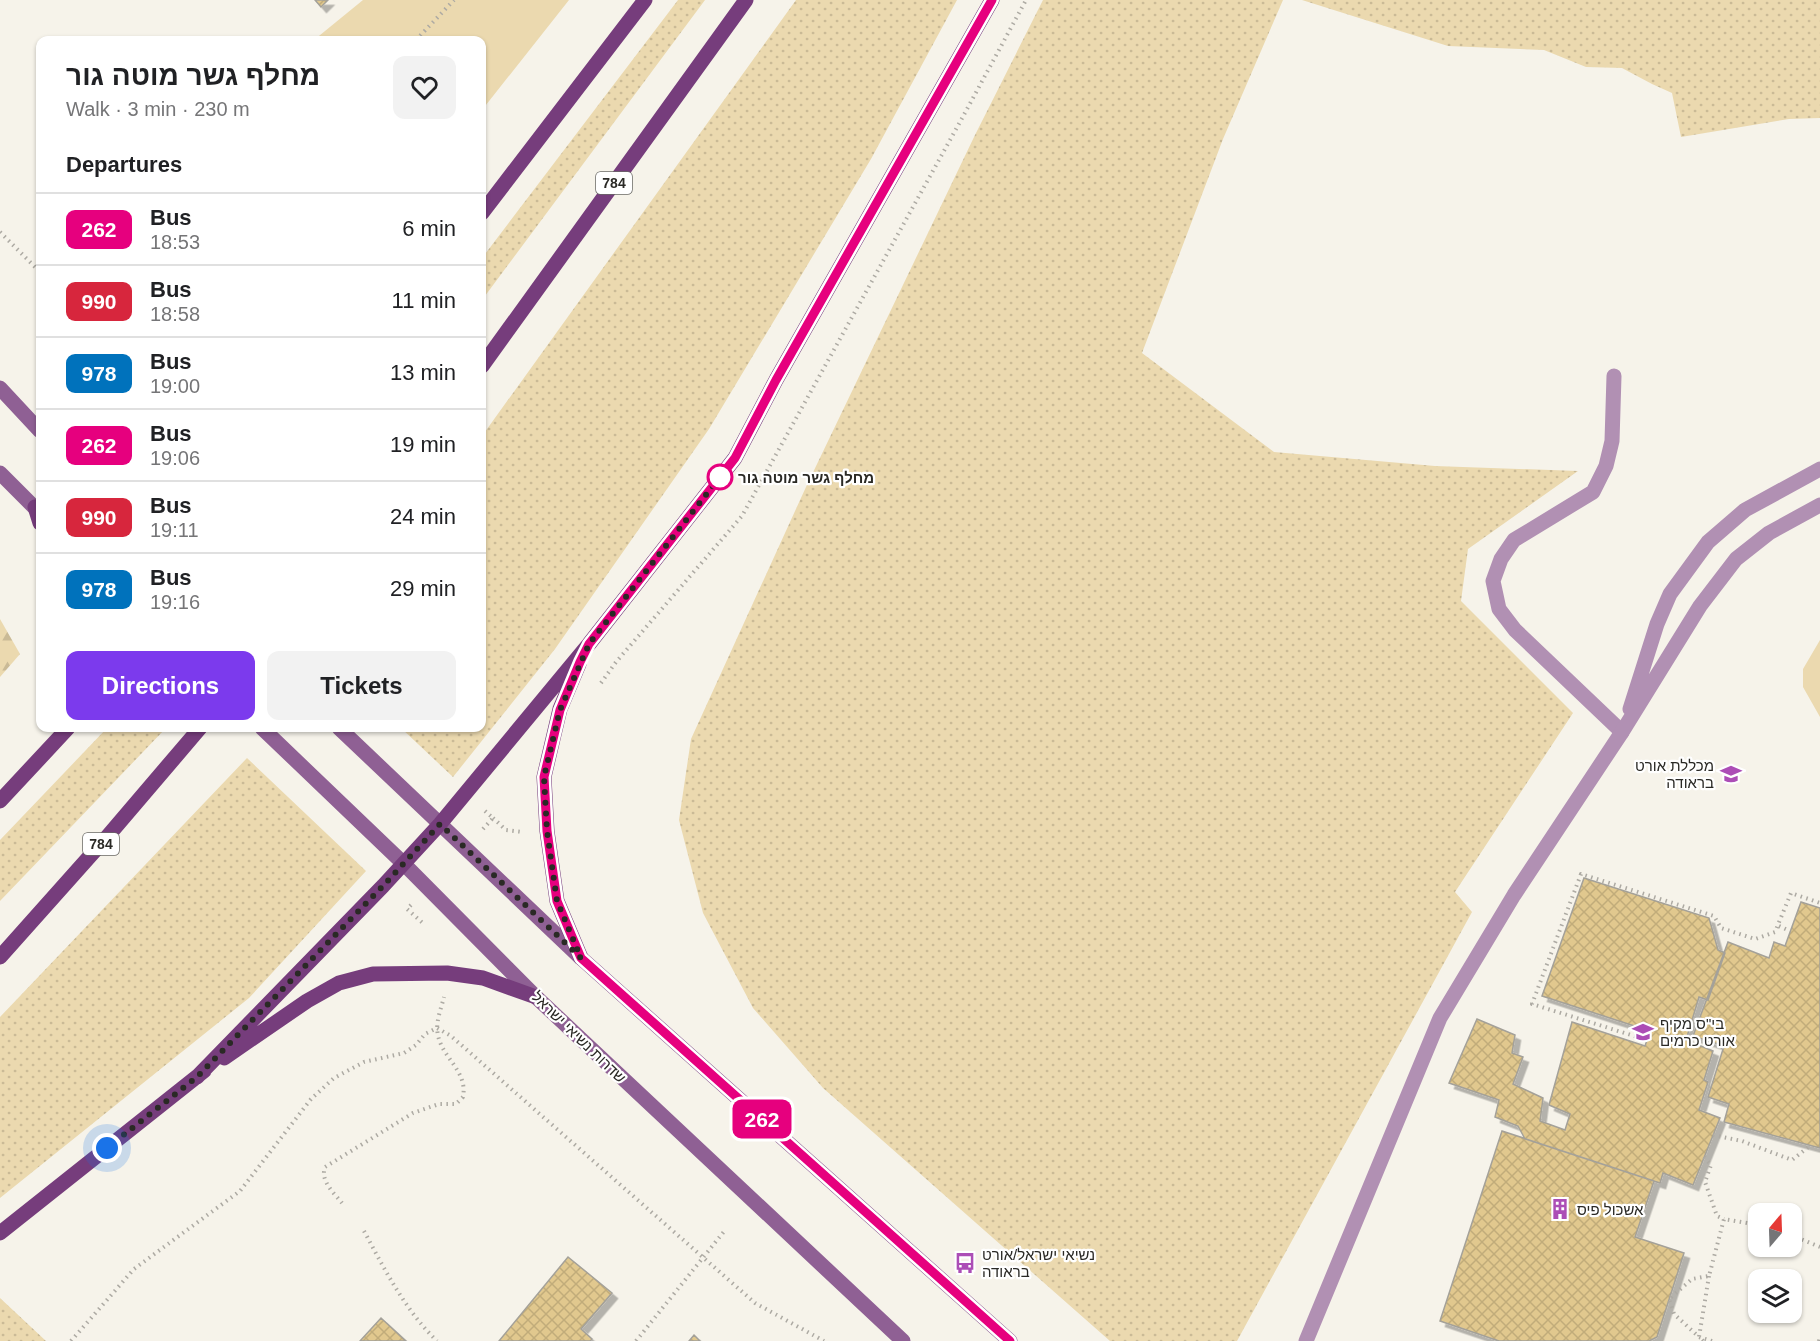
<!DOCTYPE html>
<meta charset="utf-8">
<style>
:root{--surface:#fff;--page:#f2f2f2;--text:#202124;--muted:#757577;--line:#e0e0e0;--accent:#7c3aed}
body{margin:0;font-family:Helvetica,Heebo,sans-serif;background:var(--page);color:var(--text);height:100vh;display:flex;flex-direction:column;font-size:22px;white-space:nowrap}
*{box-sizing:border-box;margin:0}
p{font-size:20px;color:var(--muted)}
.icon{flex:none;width:33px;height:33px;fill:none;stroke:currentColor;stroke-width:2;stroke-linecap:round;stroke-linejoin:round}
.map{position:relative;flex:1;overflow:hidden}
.sheet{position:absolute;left:36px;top:36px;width:450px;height:696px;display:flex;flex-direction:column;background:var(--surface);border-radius:12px;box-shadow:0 2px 4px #0004}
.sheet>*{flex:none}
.badge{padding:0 12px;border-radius:9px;font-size:21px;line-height:39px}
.needle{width:39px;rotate:19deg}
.buttons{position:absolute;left:1748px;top:1203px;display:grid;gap:12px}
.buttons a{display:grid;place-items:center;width:54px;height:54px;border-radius:12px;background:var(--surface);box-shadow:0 2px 4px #0004;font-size:30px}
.you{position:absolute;width:30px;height:30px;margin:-15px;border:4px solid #fff;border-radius:50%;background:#1a73e8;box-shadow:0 0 0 9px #1a73e833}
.map>.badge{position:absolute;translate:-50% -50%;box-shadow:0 0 0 3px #fff}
h2{padding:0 30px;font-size:22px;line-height:54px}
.round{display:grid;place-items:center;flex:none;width:63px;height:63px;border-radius:12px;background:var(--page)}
.overview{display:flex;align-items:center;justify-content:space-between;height:102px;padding:0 30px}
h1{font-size:28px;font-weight:700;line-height:45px}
.button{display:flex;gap:12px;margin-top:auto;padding:12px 30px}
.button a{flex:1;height:69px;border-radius:12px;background:var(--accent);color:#fff;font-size:24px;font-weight:700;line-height:69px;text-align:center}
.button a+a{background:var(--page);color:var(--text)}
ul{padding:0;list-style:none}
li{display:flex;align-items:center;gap:18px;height:72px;padding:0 30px;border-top:2px solid var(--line)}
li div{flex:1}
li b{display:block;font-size:22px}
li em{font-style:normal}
li .badge{min-width:66px;font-weight:700;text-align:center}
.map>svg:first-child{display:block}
.grass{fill:url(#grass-dots)}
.forest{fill:url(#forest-firs)}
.park{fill:#ebd9af}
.building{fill:url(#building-cross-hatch);stroke:#a4a199;stroke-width:1.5;filter:url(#shadow)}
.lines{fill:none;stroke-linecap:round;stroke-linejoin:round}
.path{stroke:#adaaa3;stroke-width:4;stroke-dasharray:1.5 4.5;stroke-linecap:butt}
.lane{stroke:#b190b3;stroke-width:15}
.street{stroke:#b190b3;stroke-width:15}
.secondary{stroke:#8f6094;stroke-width:15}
.primary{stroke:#763d7c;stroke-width:15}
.line-casing{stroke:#fff;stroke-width:14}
.line{stroke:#e6007e;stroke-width:9}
.walk{stroke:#2a2925;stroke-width:6;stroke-dasharray:0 10.8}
.stop-dot{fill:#fff;stroke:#e6007e;stroke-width:3}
.labels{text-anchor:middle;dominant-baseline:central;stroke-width:4.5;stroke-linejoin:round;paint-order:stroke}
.shield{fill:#fff;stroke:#6a6966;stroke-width:1.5}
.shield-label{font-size:14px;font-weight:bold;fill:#2a2925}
.stop-label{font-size:15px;font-weight:bold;fill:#2a2925;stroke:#fff;text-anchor:start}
.poi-label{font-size:15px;fill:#2a2925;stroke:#fff;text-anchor:start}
.street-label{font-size:15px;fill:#2a2925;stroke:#fff}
</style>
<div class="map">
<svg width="1820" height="1341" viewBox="0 0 1820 1341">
<defs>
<pattern id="grass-dots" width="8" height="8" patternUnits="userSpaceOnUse" patternTransform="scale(1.5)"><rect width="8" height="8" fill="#ebd9af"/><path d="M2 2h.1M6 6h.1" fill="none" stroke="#caba96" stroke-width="1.8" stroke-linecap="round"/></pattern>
<pattern id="forest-firs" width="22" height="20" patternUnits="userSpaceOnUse" patternTransform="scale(1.5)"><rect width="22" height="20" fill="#ebd9af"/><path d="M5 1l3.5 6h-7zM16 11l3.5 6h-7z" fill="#caba96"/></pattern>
<pattern id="building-cross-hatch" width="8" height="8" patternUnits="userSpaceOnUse" patternTransform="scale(1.5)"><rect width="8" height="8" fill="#e1c88e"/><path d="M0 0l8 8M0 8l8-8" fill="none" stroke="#c1ac7a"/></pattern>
<filter id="shadow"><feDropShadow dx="5.5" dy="5.5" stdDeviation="0" flood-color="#0004"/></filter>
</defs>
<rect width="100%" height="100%" fill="#f6f3ea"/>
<path class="grass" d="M678 0H705L482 300V258Z
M796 0H957L871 159 709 429 555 649 453 777 401 728H482V436Z
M1043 0H1283L1223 139 1142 353 1274 452 1435 466 1578 471 1468 549 1461 601 1573 713 1455 892 1472 912 1237 1341H1110L823 1088 753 1008 703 913 679 820 691 739 806 487 975 135Z
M1302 0H1820V118L1789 119 1681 137 1672 93 1652 84 1622 68 1586 67 1544 50 1448 46Z
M107 728H166L0 901V840Z
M247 758 366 871 249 998 0 1198V1017Z
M0 1298 46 1341H0Z"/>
<path class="forest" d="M0 619 20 654 0 677Z"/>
<path class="park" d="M363 0H569L482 110V40H314Z
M1820 640V717L1803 687V669Z"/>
<path class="building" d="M315 0H328L321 7Z
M1584 878 1709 918 1718 950 1725 953 1708 1000 1699 997 1686 1040 1713 1051 1704 1080 1708 1082 1699 1110 1720 1118 1693 1185 1663 1173 1660 1183 1525 1139 1518 1126 1495 1117 1499 1100 1449 1083 1477 1019 1515 1035 1512 1053 1523 1057 1513 1084 1543 1098 1540 1121 1565 1130 1570 1114 1549 1105 1572 1022 1645 1046 1650 1031 1542 996Z
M1801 902 1820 908V1148L1724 1122 1729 1104 1708 1097 1724 1046 1693 1036 1728 942 1769 958 1774 942 1785 946Z
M1502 1131 1654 1181 1635 1237 1684 1253 1657 1337 1649 1341H1499L1440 1321Z
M568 1257 612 1293 581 1329 592 1339 590 1341H499Z
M381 1318 406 1341H360Z
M694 1335 700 1341H689Z"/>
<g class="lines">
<path class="path" d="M416 40 454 0
M0 232 40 272
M601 683 616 662 742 516 960 122 1026 0
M493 818 506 830 523 832
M483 829 493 818 485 811
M411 905 407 909 424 924
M1779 926 1790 931
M1647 1040 1532 1004 1581 874 1714 916 1721 928 1755 939 1775 932 1791 893 1820 903
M1713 1135 1742 1141 1792 1160 1811 1145
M1704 1157 1711 1165 1705 1182 1717 1216 1724 1219
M342 1203C334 1193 320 1181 325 1167L413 1113 439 1104H456L463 1097C468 1071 442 1058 438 1035 435 1023 441 1009 444 997
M364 1231C385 1270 405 1310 437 1341
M1791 1235 1820 1247
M71 1341 134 1269 240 1191 311 1099 334 1078 364 1062 404 1053 416 1045 425 1034 437 1028 451 1036 755 1303 824 1341
M636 1341 726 1229
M1703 1341 1699 1337 1709 1276
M1712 1341 1699 1337 1674 1314 1669 1299 1692 1279 1709 1276 1724 1219 1758 1225
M1819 1341 1820 1335"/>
<path class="lane" d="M1614 376 1612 441 1606 466 1593 492 1514 540 1501 559 1493 581 1499 609 1515 630 1622 732"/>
<path class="street" d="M1630 709 1657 624 1670 594 1708 542 1745 510 1820 469
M1306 1341 1440 1018 1514 895 1622 732 1700 606 1736 559 1769 533 1820 505"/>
<path class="secondary" d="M0 388 40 431
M0 473 40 513
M262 728 404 864 536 997 903 1341
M339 728 581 958 1010 1341"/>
<path class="primary" d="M482 213 645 0
M482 366 746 0
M35 507 40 523
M579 664 560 709 544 777 547 831 557 901 581 958
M0 801 68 728
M0 957 107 837 200 728
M224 1058 307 1001 339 983 373 974 447 973 483 978 536 997
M197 1077 383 886 440 824 589 644 735 458 776 380 992 0
M0 1233 204 1071"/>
</g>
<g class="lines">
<defs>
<path id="line" d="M992 0 776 380 735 458 589 644 580 662 560 710 544 777 547 831 557 901 581 958 1010 1341"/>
</defs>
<use href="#line" class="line-casing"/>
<use href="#line" class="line"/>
<path class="walk" d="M107 1148 197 1077 383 886 440 824 581 958 557 901 547 831 544 777 560 710 589 644 720 477"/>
</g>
<defs>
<symbol id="university-bare" viewBox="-9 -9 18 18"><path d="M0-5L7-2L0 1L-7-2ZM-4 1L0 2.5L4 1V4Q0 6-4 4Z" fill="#ac4db6" stroke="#fff" stroke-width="2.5" paint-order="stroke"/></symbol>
<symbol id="school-bare" viewBox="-9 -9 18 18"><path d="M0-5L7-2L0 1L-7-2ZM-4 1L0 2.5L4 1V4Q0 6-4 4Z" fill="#ac4db6" stroke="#fff" stroke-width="2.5" paint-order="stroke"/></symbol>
<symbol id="building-bare" viewBox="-9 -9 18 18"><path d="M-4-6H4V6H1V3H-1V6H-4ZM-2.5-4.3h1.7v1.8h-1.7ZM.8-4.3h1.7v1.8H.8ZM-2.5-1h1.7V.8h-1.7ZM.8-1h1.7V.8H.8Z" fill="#ac4db6" stroke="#fff" stroke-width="2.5" paint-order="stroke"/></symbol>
<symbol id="bus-bare" viewBox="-9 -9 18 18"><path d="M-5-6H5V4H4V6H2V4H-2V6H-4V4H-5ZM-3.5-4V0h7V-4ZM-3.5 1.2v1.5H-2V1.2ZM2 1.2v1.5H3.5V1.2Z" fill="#ac4db6" stroke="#fff" stroke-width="2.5" paint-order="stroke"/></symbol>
</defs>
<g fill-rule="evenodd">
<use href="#university-bare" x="1716" y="759" width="30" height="30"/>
<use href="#school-bare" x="1628" y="1017" width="30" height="30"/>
<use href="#building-bare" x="1545" y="1194" width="30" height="30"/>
<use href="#bus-bare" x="950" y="1248" width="30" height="30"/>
</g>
<circle class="stop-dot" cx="720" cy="477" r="12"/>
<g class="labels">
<g class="shield">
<rect x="596" y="172" width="36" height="22" rx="4.5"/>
<rect x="83" y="833" width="36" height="22" rx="4.5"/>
</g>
<g class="shield-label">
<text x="614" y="183">784</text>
<text x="101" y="844">784</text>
</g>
<g class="stop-label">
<text x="738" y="477">מחלף גשר מוטה גור</text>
</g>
<g class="poi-label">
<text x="1714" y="765" text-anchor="end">מכללת אורט<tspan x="1714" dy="17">בראודה</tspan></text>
<text x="1660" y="1023">בי"ס מקיף<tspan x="1660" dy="17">אורט כרמים</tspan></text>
<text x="1577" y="1209">אשכול פיס</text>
<text x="982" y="1254">נשיאי ישראל/אורט<tspan x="982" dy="17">בראודה</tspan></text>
</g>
<g class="street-label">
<text transform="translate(579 1037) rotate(44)">שדרות נשיאי ישראל</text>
</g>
</g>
</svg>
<div class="buttons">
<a><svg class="needle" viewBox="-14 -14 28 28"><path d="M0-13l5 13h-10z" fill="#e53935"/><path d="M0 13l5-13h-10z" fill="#757577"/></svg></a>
<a><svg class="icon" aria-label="layers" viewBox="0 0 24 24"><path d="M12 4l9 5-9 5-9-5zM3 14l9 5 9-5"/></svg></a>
</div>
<div class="you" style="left:107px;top:1148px"></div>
<b class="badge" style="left:762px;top:1119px;background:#e6007e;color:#fff">262</b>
<section class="sheet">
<div class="overview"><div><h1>מחלף גשר מוטה גור</h1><p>Walk · 3 min · 230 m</p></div><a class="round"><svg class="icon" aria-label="heart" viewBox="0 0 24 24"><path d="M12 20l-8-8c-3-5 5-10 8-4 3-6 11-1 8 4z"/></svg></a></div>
<h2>Departures</h2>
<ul>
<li><span class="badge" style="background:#e6007e;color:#fff">262</span><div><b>Bus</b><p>18:53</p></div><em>6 min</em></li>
<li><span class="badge" style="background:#d7263d;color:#fff">990</span><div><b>Bus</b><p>18:58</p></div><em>11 min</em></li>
<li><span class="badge" style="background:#0072bc;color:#fff">978</span><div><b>Bus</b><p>19:00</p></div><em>13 min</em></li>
<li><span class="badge" style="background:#e6007e;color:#fff">262</span><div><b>Bus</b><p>19:06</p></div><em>19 min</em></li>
<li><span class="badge" style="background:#d7263d;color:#fff">990</span><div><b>Bus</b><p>19:11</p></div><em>24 min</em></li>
<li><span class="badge" style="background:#0072bc;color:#fff">978</span><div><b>Bus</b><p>19:16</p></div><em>29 min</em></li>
</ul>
<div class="button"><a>Directions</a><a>Tickets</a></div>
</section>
</div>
